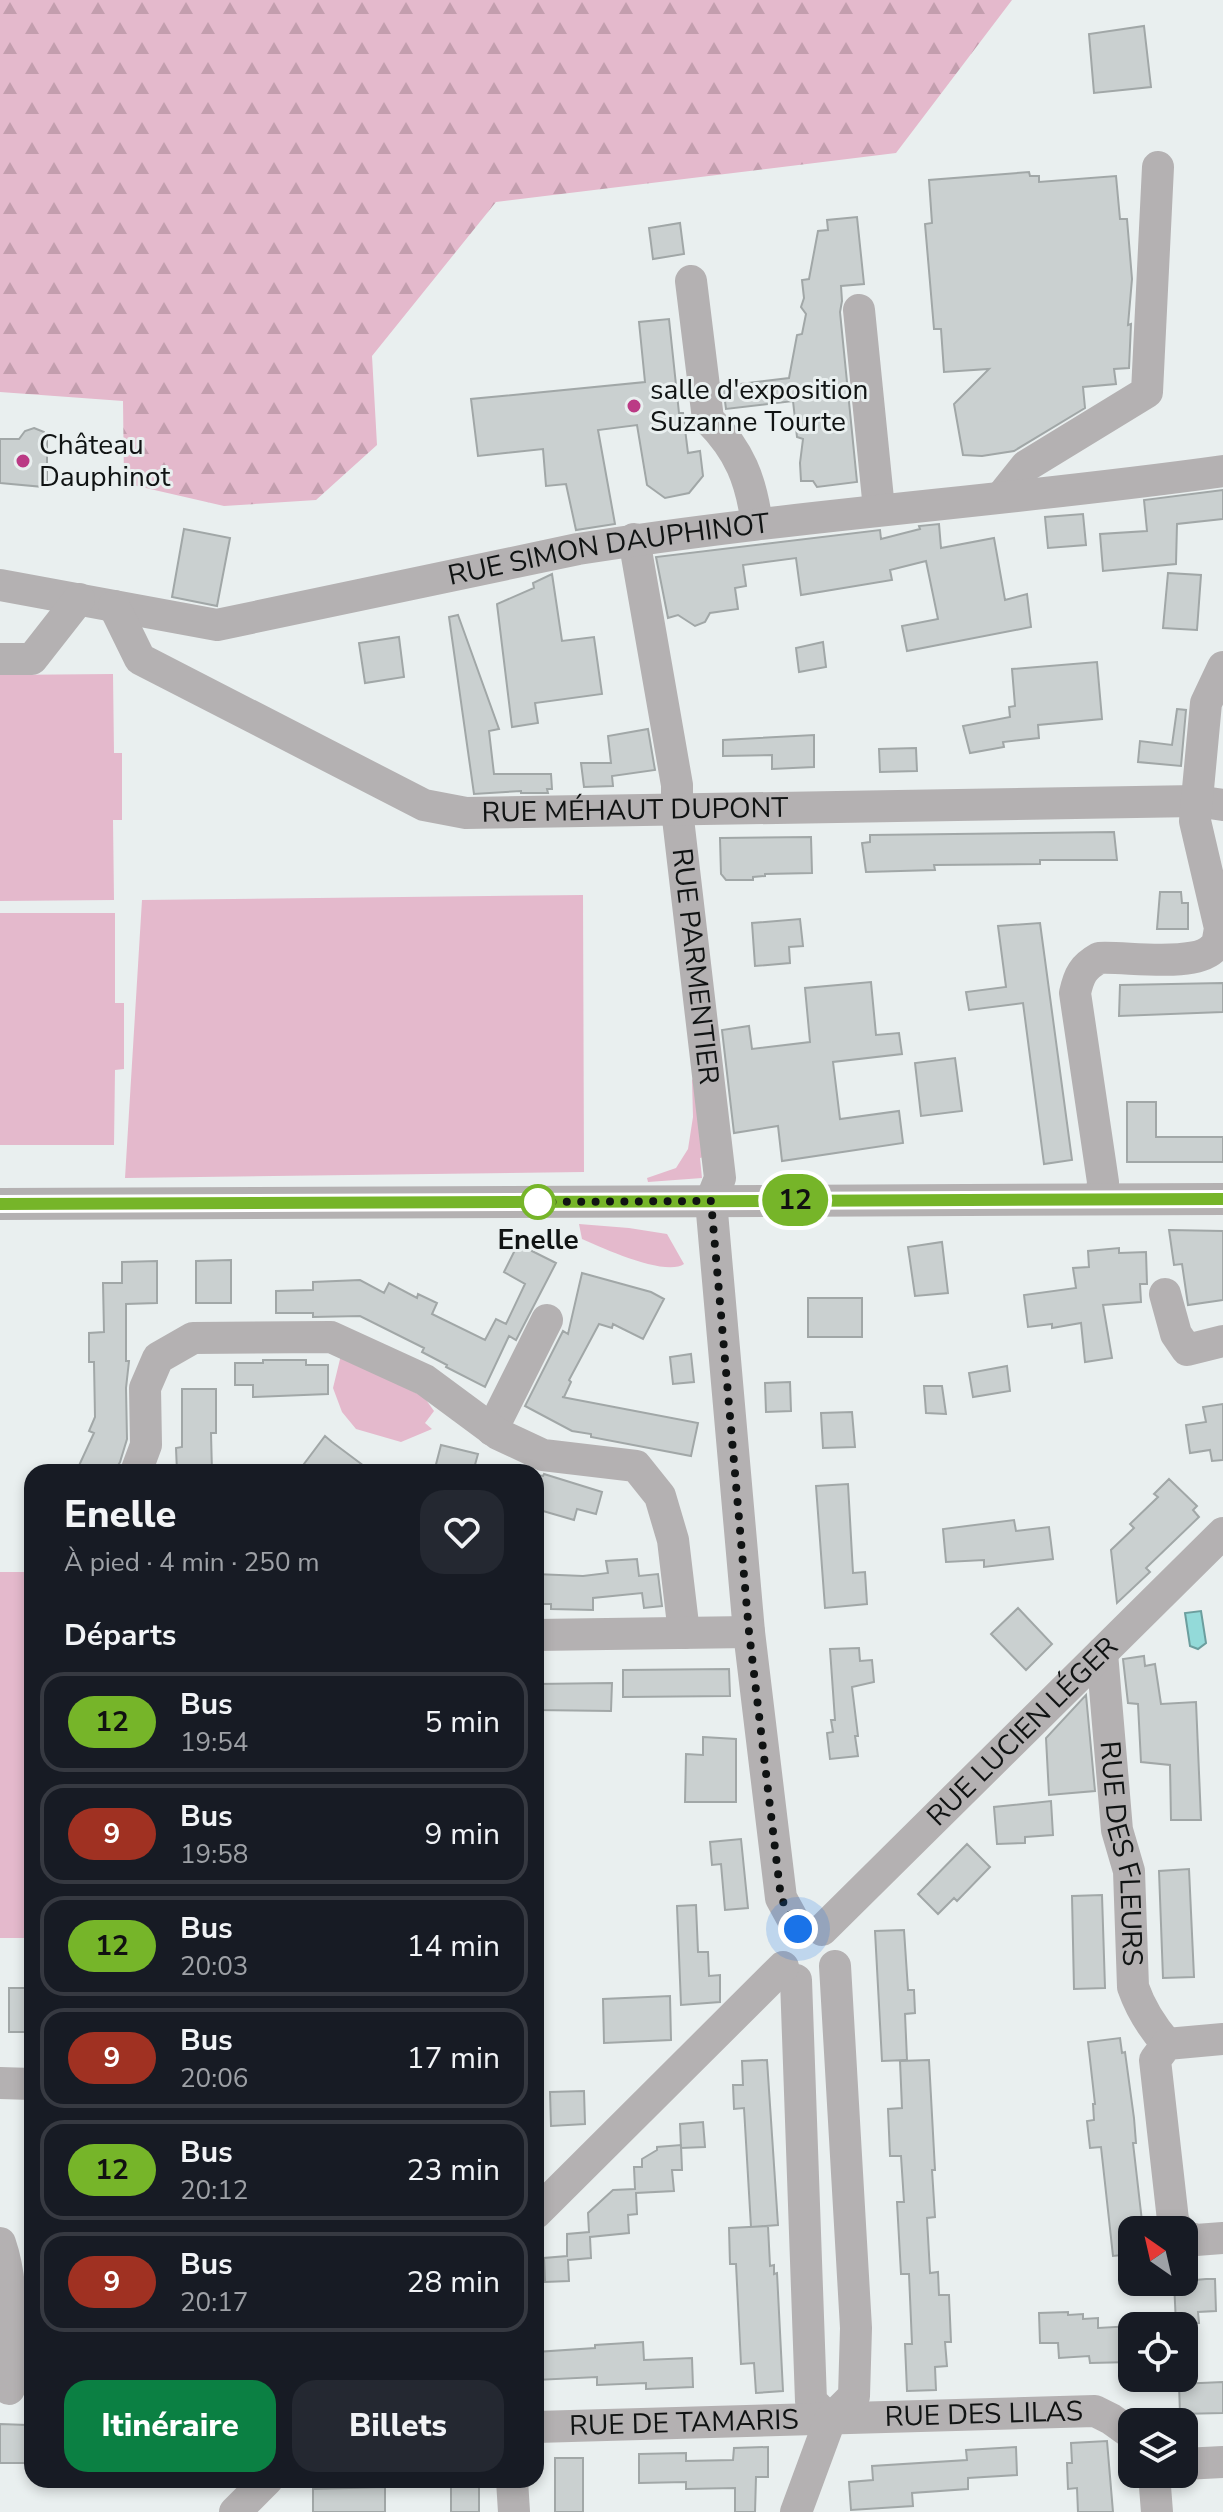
<!DOCTYPE html>
<html lang="fr">
<meta charset="utf-8">
<style>
:root{--surface:#171b24;--page:#242831;--text:#f1f3f6;--muted:#9ea1a6;--line:#363941;--accent:#0b8043}
body{margin:0;font-family:"Nunito Sans",sans-serif;background:var(--page);color:var(--text);height:100vh;display:flex;flex-direction:column;font-size:30px;white-space:nowrap}
*{box-sizing:border-box;margin:0}
p{font-size:26px;color:var(--muted)}
.icon{flex:none;width:44px;height:44px;fill:none;stroke:currentColor;stroke-width:2;stroke-linecap:round;stroke-linejoin:round}
.map{position:relative;flex:1;overflow:hidden}
.panel{position:absolute;left:24px;top:1464px;width:520px;height:1024px;display:flex;flex-direction:column;background:var(--surface);border-radius:24px;box-shadow:0 4px 12px #0003}
.panel>*{flex:none}
.badge{padding:0 16px;border-radius:26px;font-size:28px;line-height:52px}
.needle{width:52px;rotate:326deg}
.controls{position:absolute;left:1118px;top:2216px;display:grid;gap:16px}
.controls a{display:grid;place-items:center;width:80px;height:80px;border-radius:16px;background:var(--surface);box-shadow:0 4px 12px #0003;font-size:40px}
.you{position:absolute;width:40px;height:40px;margin:-20px;border:6px solid #fff;border-radius:50%;background:#1a73e8;box-shadow:0 0 0 12px #1a73e833}
.map>.badge{position:absolute;translate:-50% -50%;box-shadow:0 0 0 4px #fff}
h2{padding:0 40px;font-size:30px;line-height:72px}
.round{display:grid;place-items:center;flex:none;width:84px;height:84px;border-radius:24px;background:var(--page)}
.head{display:flex;align-items:center;justify-content:space-between;height:136px;padding:0 40px}
h1{font-size:38px;font-weight:800;line-height:60px}
.action{display:flex;gap:16px;margin-top:auto;padding:16px 40px}
.action a{flex:1;height:92px;border-radius:24px;background:var(--accent);color:#fff;font-size:32px;font-weight:800;line-height:92px;text-align:center}
.action a+a{background:var(--page);color:var(--text)}
ul{padding:0;list-style:none}
li{display:flex;align-items:center;gap:24px;height:100px;margin:0 16px 12px;padding:0 24px;border:4px solid var(--line);border-radius:24px}
li div{flex:1}
li b{display:block;font-size:30px}
li em{font-style:normal}
li .badge{min-width:88px;font-weight:700;text-align:center}
.map>svg:first-child{display:block}
.green{fill:#e4b9cc}
.forest{fill:url(#forest-firs)}
.water{fill:#93dad9;stroke:#6c9e9e;stroke-width:2}
.building{fill:#cad0d0;stroke:#a1a7a7;stroke-width:2}
.lines{fill:none;stroke-linecap:round;stroke-linejoin:round}
.minor{stroke:#b4b1b2;stroke-width:32}
.line-casing{stroke:#fff;stroke-width:18}
.line{stroke:#76b529;stroke-width:12}
.walk{stroke:#101313;stroke-width:8;stroke-dasharray:0 14.4}
.poi-dot{fill:#bb3a85;stroke:#e9efef;stroke-width:3}
.stop-dot{fill:#fff;stroke:#76b529;stroke-width:4}
.labels{text-anchor:middle;dominant-baseline:central;stroke-width:6;stroke-linejoin:round;paint-order:stroke}
.poi-label{font-size:28px;fill:#101313;stroke:#e9efef;text-anchor:start}
.street-label{font-size:28px;fill:#101313;stroke:#e9efef}
.stop-label{font-size:28px;font-weight:bold;fill:#101313;stroke:#e9efef}
</style>
<div class="map">
<svg width="1223" height="2512" viewBox="0 0 1223 2512">
<defs>
<pattern id="forest-firs" width="22" height="20" patternUnits="userSpaceOnUse" patternTransform="scale(2)"><rect width="22" height="20" fill="#e4b9cc"/><path d="M5 1l3.5 6h-7zM16 11l3.5 6h-7z" fill="#c39eae"/></pattern>
</defs>
<rect width="100%" height="100%" fill="#e9efef"/>
<path class="green" d="M113 674 114 753H122V820H113L114 900 0 901V675Z
M583 895 584 1172 125 1178 142 900Z
M0 913H115V1003H124V1069L115 1070 114 1145H0Z
M697 1074 707 1156 700 1158 702 1178 648 1182 647 1178 676 1168 688 1149 693 1117 692 1080Z
M579 1224 629 1228 667 1234 684 1264C666 1277 602 1248 582 1239Z
M341 1355 424 1397 434 1411 425 1423 432 1429 401 1442 356 1429 342 1412 333 1388Z
M0 1572H30L31 1938H0Z"/>
<path class="forest" d="M0 0H1012L896 153 496 202 372 356 377 445 316 500 224 506 124 483 123 401 0 392Z"/>
<path class="water" d="M1201 1611 1206 1643 1198 1649 1190 1646 1185 1613Z"/>
<path class="building" d="M1144 26 1151 87 1094 93 1089 34Z
M1029 172 1030 176H1039V182L1116 176 1120 219H1127L1132 279 1128 325 1131 324 1129 368 1114 369 1116 384 1083 387 1085 408 1014 451 982 456 963 455 954 404 989 369 944 372 941 329H934L925 224 932 223 929 180Z
M857 217 864 284 841 286 842 301 840 312 857 482 817 487 813 481H801L800 463 803 439 797 437 793 401 726 409 723 386 789 378 797 335 802 334 806 314 801 307 804 298 802 280 809 279 818 231 828 230 827 220Z
M680 223 684 254 653 259 649 228Z
M669 319 679 413H683L688 453 700 451 703 476 689 493 665 498 647 485 637 425 598 430 615 524 576 530 566 484 546 486 543 449 478 456 471 399 645 382 639 322Z
M34 428 44 432 47 440V484H43L44 487 0 483V439H19L25 431Z
M1223 490V519L1177 524 1176 564 1103 571 1100 534 1147 531 1144 500Z
M1083 514 1086 545 1048 548 1045 517Z
M939 524 941 548 994 538 1005 600 1027 594 1031 627 907 651 902 626 938 619 926 561 890 570 892 580 801 595 796 558 743 565 746 586 735 588 738 609 710 613 705 622 695 626 678 615 668 618 656 557 880 530 881 539 920 529 919 526Z
M184 529 230 538 217 606 172 597Z
M1168 573 1201 575 1197 630 1163 628Z
M552 574 562 641 594 637 602 694 535 703 538 723 512 727 497 604 534 588 533 583Z
M458 615 499 729 489 731 494 774H551L552 789H547L548 793H521V791L474 794 449 617Z
M399 637 404 677 365 683 359 643Z
M823 642 826 667 799 672 796 648Z
M1097 662 1102 719 1038 725 1039 738 1003 742 1004 747 970 753 963 726 1010 717 1009 707 1015 706 1012 669Z
M1177 709 1186 710 1181 766 1138 762 1140 741 1172 745Z
M648 729 655 770 612 776 613 786 584 787 581 763H611L608 736Z
M814 735V767L772 769V755L723 756V740Z
M916 748 917 771 880 772 879 749Z
M1114 832 1117 860H1040V864L934 865 935 870 866 872 862 843 870 842V835Z
M811 837 812 873 765 874V876L753 877V880H726L721 874 720 838Z
M1160 892H1181L1182 903H1188V929H1157Z
M800 919 803 946 789 947 790 963 755 966 752 923Z
M1040 923 1072 1160 1044 1164 1023 1003 969 1010 966 992 1006 987 998 926Z
M871 982 876 1035 899 1033 902 1054 833 1062 840 1119 899 1111 903 1143 782 1161 778 1126 734 1133 722 1030 749 1026 752 1049 810 1042 805 988Z
M1223 983V1012L1119 1016 1120 985Z
M955 1058 962 1111 921 1116 915 1063Z
M1127 1102H1156V1137H1223V1162H1127Z
M1169 1230 1223 1231V1300L1188 1305 1182 1264 1174 1265Z
M942 1242 948 1293 915 1296 908 1247Z
M518 1244 556 1263 516 1340 509 1336 485 1387 446 1367 447 1365 422 1352 424 1348 360 1316 313 1317V1313H276V1291L313 1290V1282L360 1280 384 1293 389 1283 417 1298 418 1294 437 1303 432 1314 485 1340 496 1319 506 1324 525 1284 504 1272Z
M1119 1248V1253L1146 1252 1147 1284H1140L1141 1302 1103 1305 1112 1358 1085 1362 1081 1323 1052 1328V1324L1028 1327 1024 1295 1076 1288 1073 1268 1089 1267 1088 1251Z
M231 1260V1303H196V1261Z
M157 1261V1303L126 1304V1361H129L126 1388 127 1439 120 1462 114 1472H76L94 1433 89 1431 95 1417 94 1362H89V1333L104 1332 103 1283H122V1262Z
M582 1273 651 1292 664 1299 643 1339 613 1324 612 1328 599 1324 569 1380 571 1382 564 1397H562L698 1423 691 1456 591 1437V1434L572 1431 525 1406 563 1331 568 1334Z
M808 1298H862V1337H808Z
M691 1354 694 1382 673 1384 670 1357Z
M263 1360H306V1365H328V1394L253 1397V1385H235V1363H263Z
M1007 1366 1010 1391 973 1397 969 1373Z
M790 1382 791 1411 766 1412 765 1383Z
M924 1386H942L946 1414 926 1413Z
M182 1389H216V1433H211L212 1472H177L176 1448 182 1447Z
M1223 1404V1460L1212 1461 1210 1450 1190 1453 1186 1425 1206 1422 1203 1407Z
M852 1412 855 1447 823 1448 821 1413Z
M325 1436 332 1442 372 1472H298Z
M441 1445 478 1454 473 1472H434Z
M544 1474 602 1492 596 1514 577 1509 574 1520 536 1509V1475L543 1476Z
M1169 1479 1197 1506 1193 1510 1199 1517 1146 1568 1150 1572 1117 1603 1111 1550 1134 1528 1130 1524 1158 1497 1154 1494Z
M848 1484 853 1573 865 1572 867 1604 825 1608 816 1486Z
M1014 1520 1016 1531 1049 1527 1053 1559 984 1567V1560L946 1562 943 1529Z
M637 1559 639 1576 658 1574 662 1606 644 1608 642 1593 593 1598V1610L551 1609V1604H536V1574L583 1576 608 1573 606 1561Z
M1018 1608 1052 1644 1026 1670 991 1634Z
M859 1648 860 1661 872 1660 874 1682 852 1687 858 1736H855L858 1756 830 1759 827 1733 833 1732 831 1720H835L830 1649Z
M1144 1656 1145 1666 1155 1664 1161 1704 1196 1702 1201 1820H1171L1170 1765 1141 1762 1138 1704 1128 1703 1123 1659Z
M729 1669 730 1696 623 1697V1670Z
M612 1683 611 1711 536 1710V1684Z
M1086 1695 1095 1791 1049 1795 1046 1738Z
M703 1737 736 1739V1802H685L686 1754 703 1755Z
M1051 1801 1053 1835 1025 1837V1843L997 1844 994 1807Z
M741 1839 748 1908 725 1910 721 1864 712 1865 710 1842Z
M967 1844 990 1867 957 1901 954 1898 938 1914 918 1894Z
M1189 1869 1194 1977 1163 1978 1159 1871Z
M1102 1895 1105 1988 1074 1989 1072 1896Z
M696 1905 698 1952H708L709 1976 720 1975V2002L681 2005 677 1906Z
M904 1930 908 1990H914L915 2013 905 2014 907 2060 882 2061 875 1931Z
M9 1988H32V2032H9Z
M670 1996 671 2040 604 2043 603 1999Z
M1120 2038 1122 2053 1125 2052 1134 2118 1136 2143H1133L1143 2230H1132V2254L1113 2256 1101 2147 1090 2148 1087 2121 1094 2120 1093 2104H1095L1088 2042Z
M767 2060 778 2225 751 2227 744 2108 734 2109 733 2085H743L742 2061Z
M929 2060 935 2170H932L935 2217 927 2218 930 2273 938 2272 939 2295H949L951 2342H945L947 2366 935 2367 936 2390 907 2391 905 2344H912L909 2274H901L897 2202H904L901 2156H890L888 2109 902 2108 900 2061Z
M584 2091 585 2124 551 2126 550 2092Z
M703 2122 705 2147 681 2148 680 2124Z
M681 2145 682 2170H672L674 2191 636 2193 637 2214 628 2215 629 2233 590 2237 591 2258 568 2260 569 2281 545 2282 544 2258 567 2256V2234L589 2232 588 2213 613 2190 635 2189 634 2167H642V2159L657 2150V2147Z
M768 2226 770 2266 774 2265V2274L777 2273 783 2391 756 2393 754 2363 741 2364 736 2264H730L729 2228Z
M1206 2279H1215L1216 2311 1198 2312 1199 2323 1176 2324 1174 2282Z
M1068 2312V2315L1083 2314V2319L1098 2318V2328L1132 2326V2362L1090 2363 1089 2356 1059 2358 1058 2343H1040L1039 2313Z
M643 2342 644 2360 692 2358 693 2387 646 2389V2383L597 2385V2377L536 2380V2352L595 2348V2345Z
M1223 2382V2413L1180 2414 1179 2384Z
M0 2424 27 2425V2435H32V2463H0Z
M1107 2441 1113 2512H1078L1077 2488 1068 2489 1067 2463H1072L1071 2443Z
M768 2447V2477H756L755 2512H735V2488L686 2489V2482L639 2483V2454L686 2453V2461L733 2460 734 2448Z
M1016 2447 1017 2475 968 2478V2489L912 2493 913 2506 851 2510 849 2482 873 2480 872 2466 967 2460 966 2450Z
M555 2458H583V2512H555Z
M451 2480H479V2512H451Z
M385 2487V2512H313V2489Z"/>
<g class="lines">
<g class="minor">
<path d="M691 281 708 419C740 451 751 480 757 524"/>
<path d="M859 310 879 509"/>
<path d="M1002 496 1026 466 1147 392 1158 167"/>
<path id="s1" d="M634 539 677 785V810L720 1178 711 1201 749 1632 781 1898 798 1929"/>
<path id="s2" d="M0 585 217 625 578 549C792 515 1009 501 1223 471"/>
<path id="s3" d="M114 606 140 659 424 805 466 813 1196 801 1223 805"/>
<path d="M0 659H32L79 599"/>
<path d="M1101 1198 1103 1182 1075 993C1079 975 1083 967 1099 958 1126 956 1199 969 1215 946 1218 942 1219 934 1220 928L1195 821 1206 703 1223 667"/>
<path d="M0 1204 1223 1199"/>
<path d="M1165 1294 1176 1334 1187 1350 1223 1341"/>
<path d="M492 1430 547 1320"/>
<path d="M136 1472 146 1445 145 1388 158 1358 193 1338 331 1337 425 1380 498 1434 543 1455 636 1466 660 1496 673 1540 684 1633"/>
<path d="M536 1635 749 1632"/>
<path id="s4" d="M1102 1653 1117 1830 1129 1871 1133 1987C1141 2010 1152 2027 1167 2044"/>
<path id="s5" d="M822 1930 1223 1533"/>
<path d="M796 1980 811 2401 830 2420"/>
<path d="M0 2083 32 2084"/>
<path d="M536 2213 783 1967"/>
<path d="M1178 2230 1173 2220 1155 2060 1167 2044 1223 2039"/>
<path d="M1184 2236 1196 2240 1223 2238"/>
<path d="M0 2243C16 2289 9 2341 9 2389"/>
<path id="s6" d="M536 2427 1095 2411 1111 2419 1132 2434"/>
<path d="M1184 2464 1223 2462"/>
<path d="M1154 2474 1157 2512"/>
<path d="M512 2480 514 2512"/>
<path d="M235 2512 267 2480"/>
<path d="M796 2512 830 2420 854 2396 856 2328 835 1966"/>
</g>
</g>
<g class="lines">
<defs>
<path id="line" d="M0 1204 1223 1199"/>
</defs>
<use href="#line" class="line-casing"/>
<use href="#line" class="line"/>
<path class="walk" d="M538 1202 711 1201 749 1632 781 1898 798 1929"/>
</g>
<g class="poi-dot">
<circle cx="634" cy="406" r="8"/>
<circle cx="23" cy="461" r="8"/>
</g>
<circle class="stop-dot" cx="538" cy="1202" r="16"/>
<g class="labels">
<g class="poi-label">
<text x="650" y="390">salle d'exposition<tspan x="650" dy="32">Suzanne Tourte</tspan></text>
<text x="39" y="445">Château<tspan x="39" dy="32">Dauphinot</tspan></text>
</g>
<g class="street-label">
<text stroke="none"><textPath href="#s2" startOffset="620">RUE SIMON DAUPHINOT</textPath></text>
<text stroke="none"><textPath href="#s3" startOffset="590">RUE MÉHAUT DUPONT</textPath></text>
<text stroke="none"><textPath href="#s1" startOffset="432">RUE PARMENTIER</textPath></text>
<text stroke="none"><textPath href="#s5" startOffset="282">RUE LUCIEN LÉGER</textPath></text>
<text stroke="none"><textPath href="#s4" startOffset="202">RUE DES FLEURS</textPath></text>
<text stroke="none"><textPath href="#s6" startOffset="448">RUE DES LILAS</textPath></text>
<text stroke="none"><textPath href="#s6" startOffset="148">RUE DE TAMARIS</textPath></text>
</g>
<g class="stop-label">
<text x="538" y="1240">Enelle</text>
</g>
</g>
</svg>
<div class="controls">
<a><svg class="needle" viewBox="-14 -14 28 28"><path d="M0-13l5 13h-10z" fill="#e53935"/><path d="M0 13l5-13h-10z" fill="#9ea1a6"/></svg></a>
<a><svg class="icon" aria-label="locate" viewBox="0 0 24 24"><circle cx="12" cy="12" r="6"/><path d="M12 2v4M12 18v4M2 12h4M18 12h4"/></svg></a>
<a><svg class="icon" aria-label="layers" viewBox="0 0 24 24"><path d="M12 4l9 5-9 5-9-5zM3 14l9 5 9-5"/></svg></a>
</div>
<div class="you" style="left:798px;top:1929px"></div>
<b class="badge" style="left:795px;top:1200px;background:#76b529;color:#111">12</b>
<section class="panel">
<div class="head"><div><h1>Enelle</h1><p>À pied · 4 min · 250 m</p></div><a class="round"><svg class="icon" aria-label="heart" viewBox="0 0 24 24"><path d="M12 20l-8-8c-3-5 5-10 8-4 3-6 11-1 8 4z"/></svg></a></div>
<h2>Départs</h2>
<ul>
<li><span class="badge" style="background:#76b529;color:#111">12</span><div><b>Bus</b><p>19:54</p></div><em>5 min</em></li>
<li><span class="badge" style="background:#a03122;color:#fff">9</span><div><b>Bus</b><p>19:58</p></div><em>9 min</em></li>
<li><span class="badge" style="background:#76b529;color:#111">12</span><div><b>Bus</b><p>20:03</p></div><em>14 min</em></li>
<li><span class="badge" style="background:#a03122;color:#fff">9</span><div><b>Bus</b><p>20:06</p></div><em>17 min</em></li>
<li><span class="badge" style="background:#76b529;color:#111">12</span><div><b>Bus</b><p>20:12</p></div><em>23 min</em></li>
<li><span class="badge" style="background:#a03122;color:#fff">9</span><div><b>Bus</b><p>20:17</p></div><em>28 min</em></li>
</ul>
<div class="action"><a>Itinéraire</a><a>Billets</a></div>
</section>
</div>
